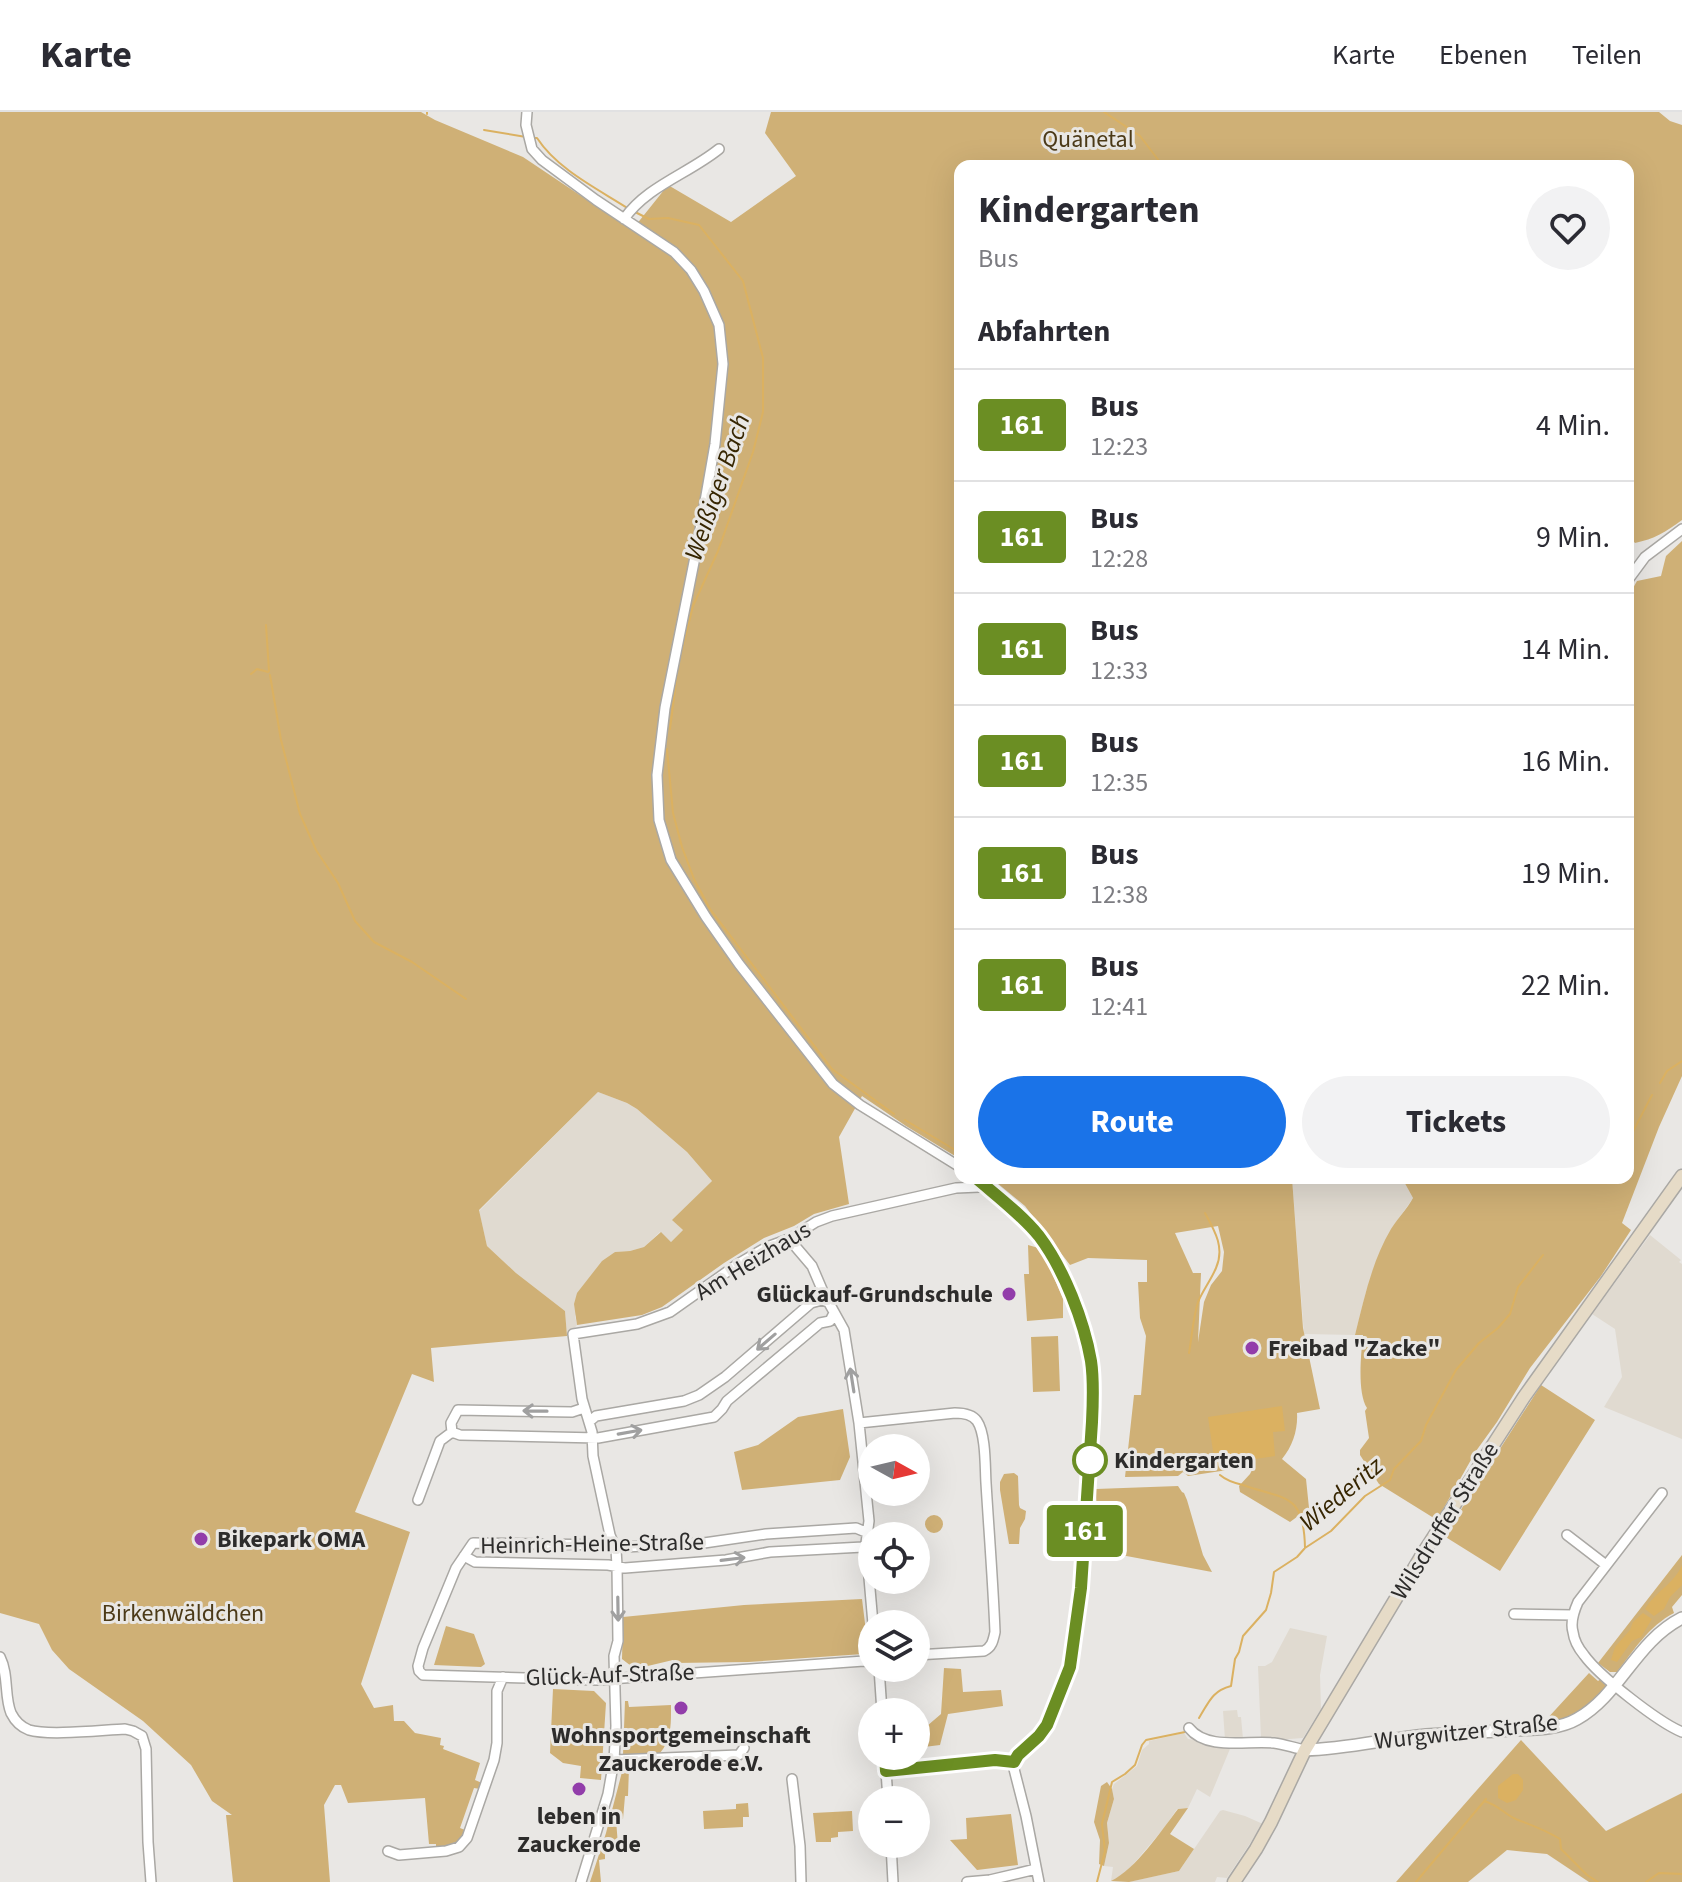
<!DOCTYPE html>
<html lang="de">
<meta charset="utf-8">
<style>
:root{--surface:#fff;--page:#f2f2f3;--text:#2b2b33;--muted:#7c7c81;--line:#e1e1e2;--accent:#1a73e8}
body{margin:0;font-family:"Source Sans 3",sans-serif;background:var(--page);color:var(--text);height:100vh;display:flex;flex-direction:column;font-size:30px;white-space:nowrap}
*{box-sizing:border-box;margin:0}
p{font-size:26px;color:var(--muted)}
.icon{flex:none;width:44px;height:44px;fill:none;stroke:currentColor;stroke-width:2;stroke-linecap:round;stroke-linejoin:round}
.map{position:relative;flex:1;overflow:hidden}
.side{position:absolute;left:954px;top:48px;width:680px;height:1024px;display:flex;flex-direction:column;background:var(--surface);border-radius:16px;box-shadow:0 8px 32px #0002}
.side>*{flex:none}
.badge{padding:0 16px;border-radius:6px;font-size:28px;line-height:52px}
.needle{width:52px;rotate:98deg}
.buttons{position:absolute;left:858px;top:1322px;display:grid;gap:16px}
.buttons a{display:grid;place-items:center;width:72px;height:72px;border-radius:50%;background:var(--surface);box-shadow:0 8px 32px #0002;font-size:40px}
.map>.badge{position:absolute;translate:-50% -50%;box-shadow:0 0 0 4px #fff}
h2{padding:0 24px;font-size:30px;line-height:72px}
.round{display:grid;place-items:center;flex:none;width:84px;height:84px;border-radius:42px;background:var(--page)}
.headline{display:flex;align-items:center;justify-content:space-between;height:136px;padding:0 24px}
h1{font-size:38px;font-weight:700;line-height:60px}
.cta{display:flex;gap:16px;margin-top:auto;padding:16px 24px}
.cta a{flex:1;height:92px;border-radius:48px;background:var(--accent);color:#fff;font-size:32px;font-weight:700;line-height:92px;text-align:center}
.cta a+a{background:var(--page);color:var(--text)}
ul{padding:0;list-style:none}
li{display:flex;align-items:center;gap:24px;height:112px;padding:0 24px;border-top:2px solid var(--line)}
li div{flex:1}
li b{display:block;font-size:30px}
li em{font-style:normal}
li .badge{min-width:88px;font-weight:700;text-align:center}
header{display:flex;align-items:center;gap:48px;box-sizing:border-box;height:112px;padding:0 40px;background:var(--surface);border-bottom:2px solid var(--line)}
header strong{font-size:38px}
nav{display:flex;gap:44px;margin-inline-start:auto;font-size:28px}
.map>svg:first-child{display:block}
.built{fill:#e0dad0}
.green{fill:#cfb076;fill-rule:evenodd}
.water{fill:#dbb161}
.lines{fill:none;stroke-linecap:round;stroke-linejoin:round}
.stream{stroke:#dbb161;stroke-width:2}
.minor-casing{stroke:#aaa8a4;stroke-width:12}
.tertiary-casing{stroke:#aaa8a4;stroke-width:14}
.secondary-casing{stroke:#aaa8a4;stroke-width:15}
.minor{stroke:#fff;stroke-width:9}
.tertiary{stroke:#fff;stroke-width:11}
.secondary{stroke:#e6dbc7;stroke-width:12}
.oneway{stroke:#a0a0a0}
.line-casing{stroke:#fff;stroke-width:18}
.line{stroke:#6b8e23;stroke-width:12}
.poi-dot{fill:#923daa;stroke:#e9e7e4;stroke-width:3}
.stop-dot{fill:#fff;stroke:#6b8e23;stroke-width:4}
.labels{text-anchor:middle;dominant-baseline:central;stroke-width:6;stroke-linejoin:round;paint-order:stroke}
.park-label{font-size:24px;fill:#4c3a18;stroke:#e9e7e4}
.street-label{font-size:24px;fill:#2d2c2b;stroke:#e9e7e4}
.poi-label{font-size:24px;font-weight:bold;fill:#2d2c2b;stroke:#e9e7e4;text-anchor:start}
.stop-label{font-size:24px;font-weight:bold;fill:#2d2c2b;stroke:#e9e7e4;text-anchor:start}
.water-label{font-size:26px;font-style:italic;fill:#372602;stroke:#e9e7e4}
</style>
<header>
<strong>Karte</strong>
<nav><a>Karte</a><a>Ebenen</a><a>Teilen</a></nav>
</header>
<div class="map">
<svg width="1682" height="1770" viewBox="0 0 1682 1770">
<rect width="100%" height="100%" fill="#e9e7e4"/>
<path class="built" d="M598 980 627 991 637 997 687 1040 712 1069 673 1108 683 1118 671 1130 660 1120 644 1135 630 1139 615 1140 575 1204 577 1213 567 1224 565 1199 516 1161 487 1134 479 1099Z
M1292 1066H1402L1413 1086 1392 1116 1376 1150 1366 1180 1355 1223 1304 1222Z
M1650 1123 1681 1148 1679 1150 1682 1152V1327L1604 1295 1622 1265 1615 1217 1592 1202Z
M1290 1516 1327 1524 1320 1563 1321 1597 1303 1626 1276 1628 1261 1626 1258 1554H1265L1272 1550Z
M1237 1598 1238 1605H1241L1243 1627 1225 1628 1223 1599Z
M1184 1621 1188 1627 1232 1632 1210 1685 1197 1677 1188 1696 1177 1697 1165 1715 1124 1763 1111 1769 1113 1755 1104 1754 1109 1731 1107 1711 1114 1687 1112 1677 1114 1672 1137 1654 1142 1638 1149 1632V1629Z
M1223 1698 1245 1704 1263 1712 1227 1766 1217 1765 1215 1770H1128L1179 1759 1220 1699Z"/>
<path class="green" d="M0 0H421L435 8 523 45 632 118 668 73 731 110 796 64 765 21 771 0H1659L1670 9 1682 13V408C1666 420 1654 427 1635 431L1628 423V54H960V1047L906 1014 862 984 839 1025 849 1092 814 1102 794 1114 764 1126 724 1151 662 1195 642 1203 577 1213 574 1192 577 1181 602 1149 615 1140 630 1139 644 1135 661 1120 671 1130 683 1118 672 1108 712 1069 687 1040 637 997 627 991 598 980 479 1098 487 1134 516 1161 565 1199 567 1224 431 1236 434 1270 412 1262 355 1400 410 1420 361 1572 374 1596 393 1593 394 1609H404L415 1621 441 1626 440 1633 444 1634 443 1637 480 1651 475 1668 482 1671 480 1677 474 1676 460 1716 465 1718 459 1729 445 1734 436 1735V1732H429L425 1686 348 1691 341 1673H335L324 1693 330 1770H233L226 1703H232L212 1689 191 1653 143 1609 69 1557 52 1538 39 1512 0 1501Z
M1682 429V964L1659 1015 1622 1111 1631 1118 1601 1164 1530 1256 1497 1310 1476 1339 1437 1408 1379 1372 1360 1343V1338L1369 1326 1365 1299 1367 1296C1357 1280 1361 1242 1363 1223H1355C1364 1187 1372 1149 1391 1117 1398 1106 1407 1097 1413 1086L1402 1066H1628V485L1637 469 1661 464 1666 444Z
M991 1066H1292L1303 1216 1320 1297 1297 1301C1298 1317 1293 1334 1282 1347L1306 1367 1309 1396 1290 1410 1240 1380 1239 1374 1250 1362 1254 1354 1188 1364 1183 1360 1178 1364 1125 1365 1134 1283H1141L1146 1224 1140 1206 1138 1170H1147V1148L1088 1146 1070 1153 1025 1094ZM1218 1114 1224 1140 1222 1159 1211 1173 1204 1190 1198 1230 1201 1161H1193L1175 1121Z
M1028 1133 1042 1137 1063 1187V1206L1027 1209 1024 1162H1029Z
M1058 1224 1060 1279 1033 1280 1031 1225Z
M1541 1273 1595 1308 1500 1459 1444 1424Z
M843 1297 850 1345 840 1368 742 1378 734 1340 758 1333 798 1305Z
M1014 1361 1018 1364 1019 1393 1020 1396 1026 1399 1025 1407 1020 1416 1019 1432H1009L1000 1378V1370L1004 1362Z
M1178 1374 1182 1380 1184 1381 1187 1388 1203 1443 1212 1460 1089 1437 1091 1410 1097 1406 1096 1377Z
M925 1412a9 9 0 1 1 18 0a9 9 0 1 1-18 0Z
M1682 1443V1483L1672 1495 1674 1501C1649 1514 1634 1538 1617 1560H1610L1598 1551Z
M862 1487 868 1536 863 1542 748 1550 674 1551 673 1548 635 1557 622 1547 623 1505 744 1493Z
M446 1514 474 1522 485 1552 481 1555 434 1553Z
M944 1556 961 1557 963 1580 1001 1578 1003 1594 948 1602 940 1633 916 1636V1615L927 1614 941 1602Z
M1589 1561 1598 1569 1602 1566 1605 1569 1606 1576C1588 1594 1571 1608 1545 1611V1609Z
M553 1577 594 1579 606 1591 601 1668 580 1666 581 1654 563 1651 550 1641Z
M625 1589H628L629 1595 671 1593C671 1610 672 1627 660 1641L623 1643Z
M1521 1628 1606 1719 1682 1681V1770H1589L1547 1742 1507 1738 1468 1770H1396Z
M624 1656H629L628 1684H625L623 1707 616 1708 618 1733 605 1734V1747L599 1748 601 1770H590L606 1721 622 1660Z
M1107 1670 1112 1677 1114 1687 1107 1711 1109 1731 1104 1754 1099 1752 1100 1728 1094 1710 1101 1674Z
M748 1691 749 1705H743V1715L704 1717 703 1699 736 1697V1692Z
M1188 1696 1170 1722 1194 1737 1179 1759 1129 1770 1111 1769C1136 1757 1161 1719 1178 1697Z
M852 1699 853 1719 838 1720V1725L831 1726V1730H816L813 1701Z
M1011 1702 1018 1753 977 1758 950 1728 967 1727 966 1706Z"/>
<path class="water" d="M1282 1294 1285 1319 1273 1320 1275 1344 1215 1353 1208 1305Z
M1682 1453V1473L1670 1485 1664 1497 1654 1504 1645 1497C1655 1480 1675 1471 1682 1453Z
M1643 1501 1652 1507 1641 1525 1632 1529 1617 1550 1611 1548 1615 1535 1630 1518 1633 1510Z
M1513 1662H1518L1523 1668V1678L1516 1688 1507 1691 1498 1686V1674Z"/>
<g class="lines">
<path class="stream" d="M427 0V2
M1104 0 1140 24 1163 54
M484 18 526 25
M533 26H537C558 58 598 77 629 97
M635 100 649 107 668 106 699 113 743 169 763 246V300L753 340 718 439 693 494 678 554 670 617
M251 562 257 557 268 560 269 559 266 513
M270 563 281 628 300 702 316 738 338 771 355 809 374 830 412 850 466 887
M667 637 673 701 682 735 694 767 710 797 832 957 894 1002
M1660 971 1667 959 1682 949
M905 1008 960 1041
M1628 1029 1652 983
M1189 1241C1192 1224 1193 1206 1198 1190 1203 1178 1211 1168 1216 1156 1225 1136 1215 1119 1205 1101
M1220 1363C1227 1369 1234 1371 1243 1373 1285 1388 1304 1380 1305 1436
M1199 1606C1209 1590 1212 1579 1231 1574L1235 1547 1239 1540 1243 1524 1266 1498 1271 1481 1274 1460 1297 1445 1305 1436 1331 1419 1365 1384 1390 1368 1394 1357 1421 1329 1426 1313 1456 1258 1479 1231 1498 1216 1510 1202 1518 1175 1543 1143
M1484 1689C1499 1693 1506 1704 1518 1708 1532 1713 1547 1719 1560 1727L1561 1737 1587 1763 1598 1770
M1097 1770 1105 1739 1102 1712 1112 1670 1125 1662 1135 1653 1142 1633 1146 1628 1185 1620
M1416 1770 1486 1687
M1646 1770 1659 1761 1682 1762"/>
<defs>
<path id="minor" d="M527 0 526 13 532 37 542 48 596 88 674 140 691 158 704 179 719 213 723 252 715 332 697 435 665 596 657 663 659 708 671 748 706 805 739 852 833 972 860 993 960 1055
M624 107C647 74 688 62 719 37
M1628 468 1645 445 1682 417
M976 1066C997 1084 1020 1101 1038 1123 1053 1142 1064 1165 1072 1187 1080 1208 1088 1230 1091 1251 1097 1302 1089 1364 1085 1415 1081 1461 1082 1508 1071 1553 1066 1571 1050 1611 1038 1625 1029 1635 1014 1642 1014 1657L1026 1704 1039 1770
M789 1127 812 1154 824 1182 844 1218 859 1311 869 1409 866 1431 873 1512
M590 1309 596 1304 684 1289 699 1283 725 1265 811 1191 822 1188 828 1190
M859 1311 955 1301C963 1301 972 1302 977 1309 986 1322 985 1355 986 1371 989 1420 993 1470 995 1520 993 1529 992 1535 984 1539L916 1543
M452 1320 451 1311 458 1298 572 1300 584 1296
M1662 1381 1578 1490C1574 1499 1570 1510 1573 1520 1574 1528 1579 1537 1584 1543 1599 1564 1658 1610 1682 1620
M418 1388 440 1329 452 1320 460 1323 598 1326 714 1305 722 1297 727 1289 820 1211 830 1209 834 1201
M868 1421 856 1416 766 1422 704 1431 625 1435 605 1433 473 1431 456 1456 423 1536 418 1554 419 1559 423 1563 596 1568 864 1549 872 1550
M1567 1423 1606 1453
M464 1444 475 1450 608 1453 625 1456 726 1448 770 1440 863 1435 866 1431
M1514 1502 1573 1503
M0 1545C9 1563 4 1584 11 1601 15 1609 21 1615 29 1618 49 1624 102 1618 125 1617L133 1619 142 1624 146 1637 148 1730 151 1770
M879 1556 882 1600
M1189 1616C1207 1639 1248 1628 1274 1631 1284 1632 1294 1636 1305 1638
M885 1644 888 1688
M614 1648 739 1643 744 1636
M886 1659 995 1648 1014 1650
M792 1667 800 1734 801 1770
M891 1732 893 1770
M388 1739 399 1743 446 1739 459 1735 467 1726 494 1648 497 1631V1579L503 1565
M581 1770 608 1682 614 1648 616 1614 614 1544 618 1529 617 1454 616 1437 610 1423 593 1344 592 1320 582 1287 573 1222 637 1212 670 1200 738 1152 767 1135 789 1127 816 1110 832 1104 956 1076 979 1075 983 1073
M967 1770 990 1768 1036 1757"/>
<path id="tertiary" d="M1305 1638C1345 1637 1386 1627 1426 1623 1455 1621 1483 1620 1512 1618 1533 1617 1558 1618 1577 1607 1620 1583 1635 1530 1682 1506"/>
<path id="secondary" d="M1234 1770 1256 1737 1271 1710 1305 1638 1422 1443 1524 1285 1682 1064"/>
</defs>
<use href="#minor" class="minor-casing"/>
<use href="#tertiary" class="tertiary-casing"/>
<use href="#secondary" class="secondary-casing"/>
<use href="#minor" class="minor"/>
<use href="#tertiary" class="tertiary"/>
<use href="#secondary" class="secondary"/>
</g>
<defs><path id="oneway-shaft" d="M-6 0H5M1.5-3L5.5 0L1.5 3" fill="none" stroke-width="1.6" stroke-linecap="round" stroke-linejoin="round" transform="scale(2)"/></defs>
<g class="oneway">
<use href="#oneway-shaft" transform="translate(766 1230) rotate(139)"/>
<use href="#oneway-shaft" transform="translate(852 1268) rotate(-99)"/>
<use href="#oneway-shaft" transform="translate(535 1299) rotate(-179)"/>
<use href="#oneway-shaft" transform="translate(630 1320) rotate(-10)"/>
<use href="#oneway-shaft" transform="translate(733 1447) rotate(-7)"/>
<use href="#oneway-shaft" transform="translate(618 1497) rotate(89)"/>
</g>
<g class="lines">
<defs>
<path id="line" d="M885 1644 886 1659 995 1648 1014 1650 1018 1643 1039 1624 1047 1613 1070 1555 1081 1476 1092 1310C1093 1290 1094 1269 1091 1249 1084 1209 1064 1157 1039 1124 1021 1102 997 1084 976 1066"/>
</defs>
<use href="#line" class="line-casing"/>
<use href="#line" class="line"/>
</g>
<g class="poi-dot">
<circle cx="1009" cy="1182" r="8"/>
<circle cx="1252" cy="1236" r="8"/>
<circle cx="201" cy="1427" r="8"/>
<circle cx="681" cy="1596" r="8"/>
<circle cx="579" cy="1677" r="8"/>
</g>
<circle class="stop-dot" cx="1090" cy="1348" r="16"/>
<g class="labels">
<g class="park-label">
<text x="1088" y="27">Quänetal</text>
<text x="183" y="1501">Birkenwäldchen</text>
</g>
<g class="street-label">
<text transform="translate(753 1149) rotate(-31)">Am Heizhaus</text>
<text transform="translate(1445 1409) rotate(-58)">Wilsdruffer Straße</text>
<text transform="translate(592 1432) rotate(-1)">Heinrich-Heine-Straße</text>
<text transform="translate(610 1563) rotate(-2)">Glück-Auf-Straße</text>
<text transform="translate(1466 1620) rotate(-6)">Wurgwitzer Straße</text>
</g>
<g class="poi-label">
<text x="993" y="1182" text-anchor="end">Glückauf-Grundschule</text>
<text x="1268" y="1236">Freibad "Zacke"</text>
<text x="217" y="1427">Bikepark OMA</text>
<text x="681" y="1623" text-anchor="middle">Wohnsportgemeinschaft<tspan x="681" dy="28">Zauckerode e.V.</tspan></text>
<text x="579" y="1704" text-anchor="middle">leben in<tspan x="579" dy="28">Zauckerode</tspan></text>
</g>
<g class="stop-label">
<text x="1114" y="1348">Kindergarten</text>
</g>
<g class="water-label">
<text transform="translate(717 375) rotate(-71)">Weißiger Bach</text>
<text transform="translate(1341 1382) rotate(-40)">Wiederitz</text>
</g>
</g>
</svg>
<div class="buttons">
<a><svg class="needle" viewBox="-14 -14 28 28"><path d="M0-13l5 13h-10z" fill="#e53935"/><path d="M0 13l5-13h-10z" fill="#7c7c81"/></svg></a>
<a><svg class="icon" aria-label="locate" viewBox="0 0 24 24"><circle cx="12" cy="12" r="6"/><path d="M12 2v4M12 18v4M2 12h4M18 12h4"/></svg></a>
<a><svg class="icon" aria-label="layers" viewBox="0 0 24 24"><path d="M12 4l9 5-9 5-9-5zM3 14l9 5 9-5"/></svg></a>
<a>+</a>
<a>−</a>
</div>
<b class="badge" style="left:1085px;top:1419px;background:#6b8e23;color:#fff">161</b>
<section class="side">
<div class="headline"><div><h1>Kindergarten</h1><p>Bus</p></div><a class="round"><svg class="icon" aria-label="heart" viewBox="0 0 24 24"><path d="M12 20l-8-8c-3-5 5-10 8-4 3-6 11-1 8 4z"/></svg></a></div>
<h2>Abfahrten</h2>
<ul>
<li><span class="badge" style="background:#6b8e23;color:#fff">161</span><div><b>Bus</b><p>12:23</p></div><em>4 Min.</em></li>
<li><span class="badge" style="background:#6b8e23;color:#fff">161</span><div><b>Bus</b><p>12:28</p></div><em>9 Min.</em></li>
<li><span class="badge" style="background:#6b8e23;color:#fff">161</span><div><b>Bus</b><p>12:33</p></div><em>14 Min.</em></li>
<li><span class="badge" style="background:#6b8e23;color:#fff">161</span><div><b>Bus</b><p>12:35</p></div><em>16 Min.</em></li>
<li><span class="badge" style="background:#6b8e23;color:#fff">161</span><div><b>Bus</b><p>12:38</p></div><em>19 Min.</em></li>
<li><span class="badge" style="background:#6b8e23;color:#fff">161</span><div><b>Bus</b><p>12:41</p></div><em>22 Min.</em></li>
</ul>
<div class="cta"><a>Route</a><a>Tickets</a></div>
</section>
</div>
